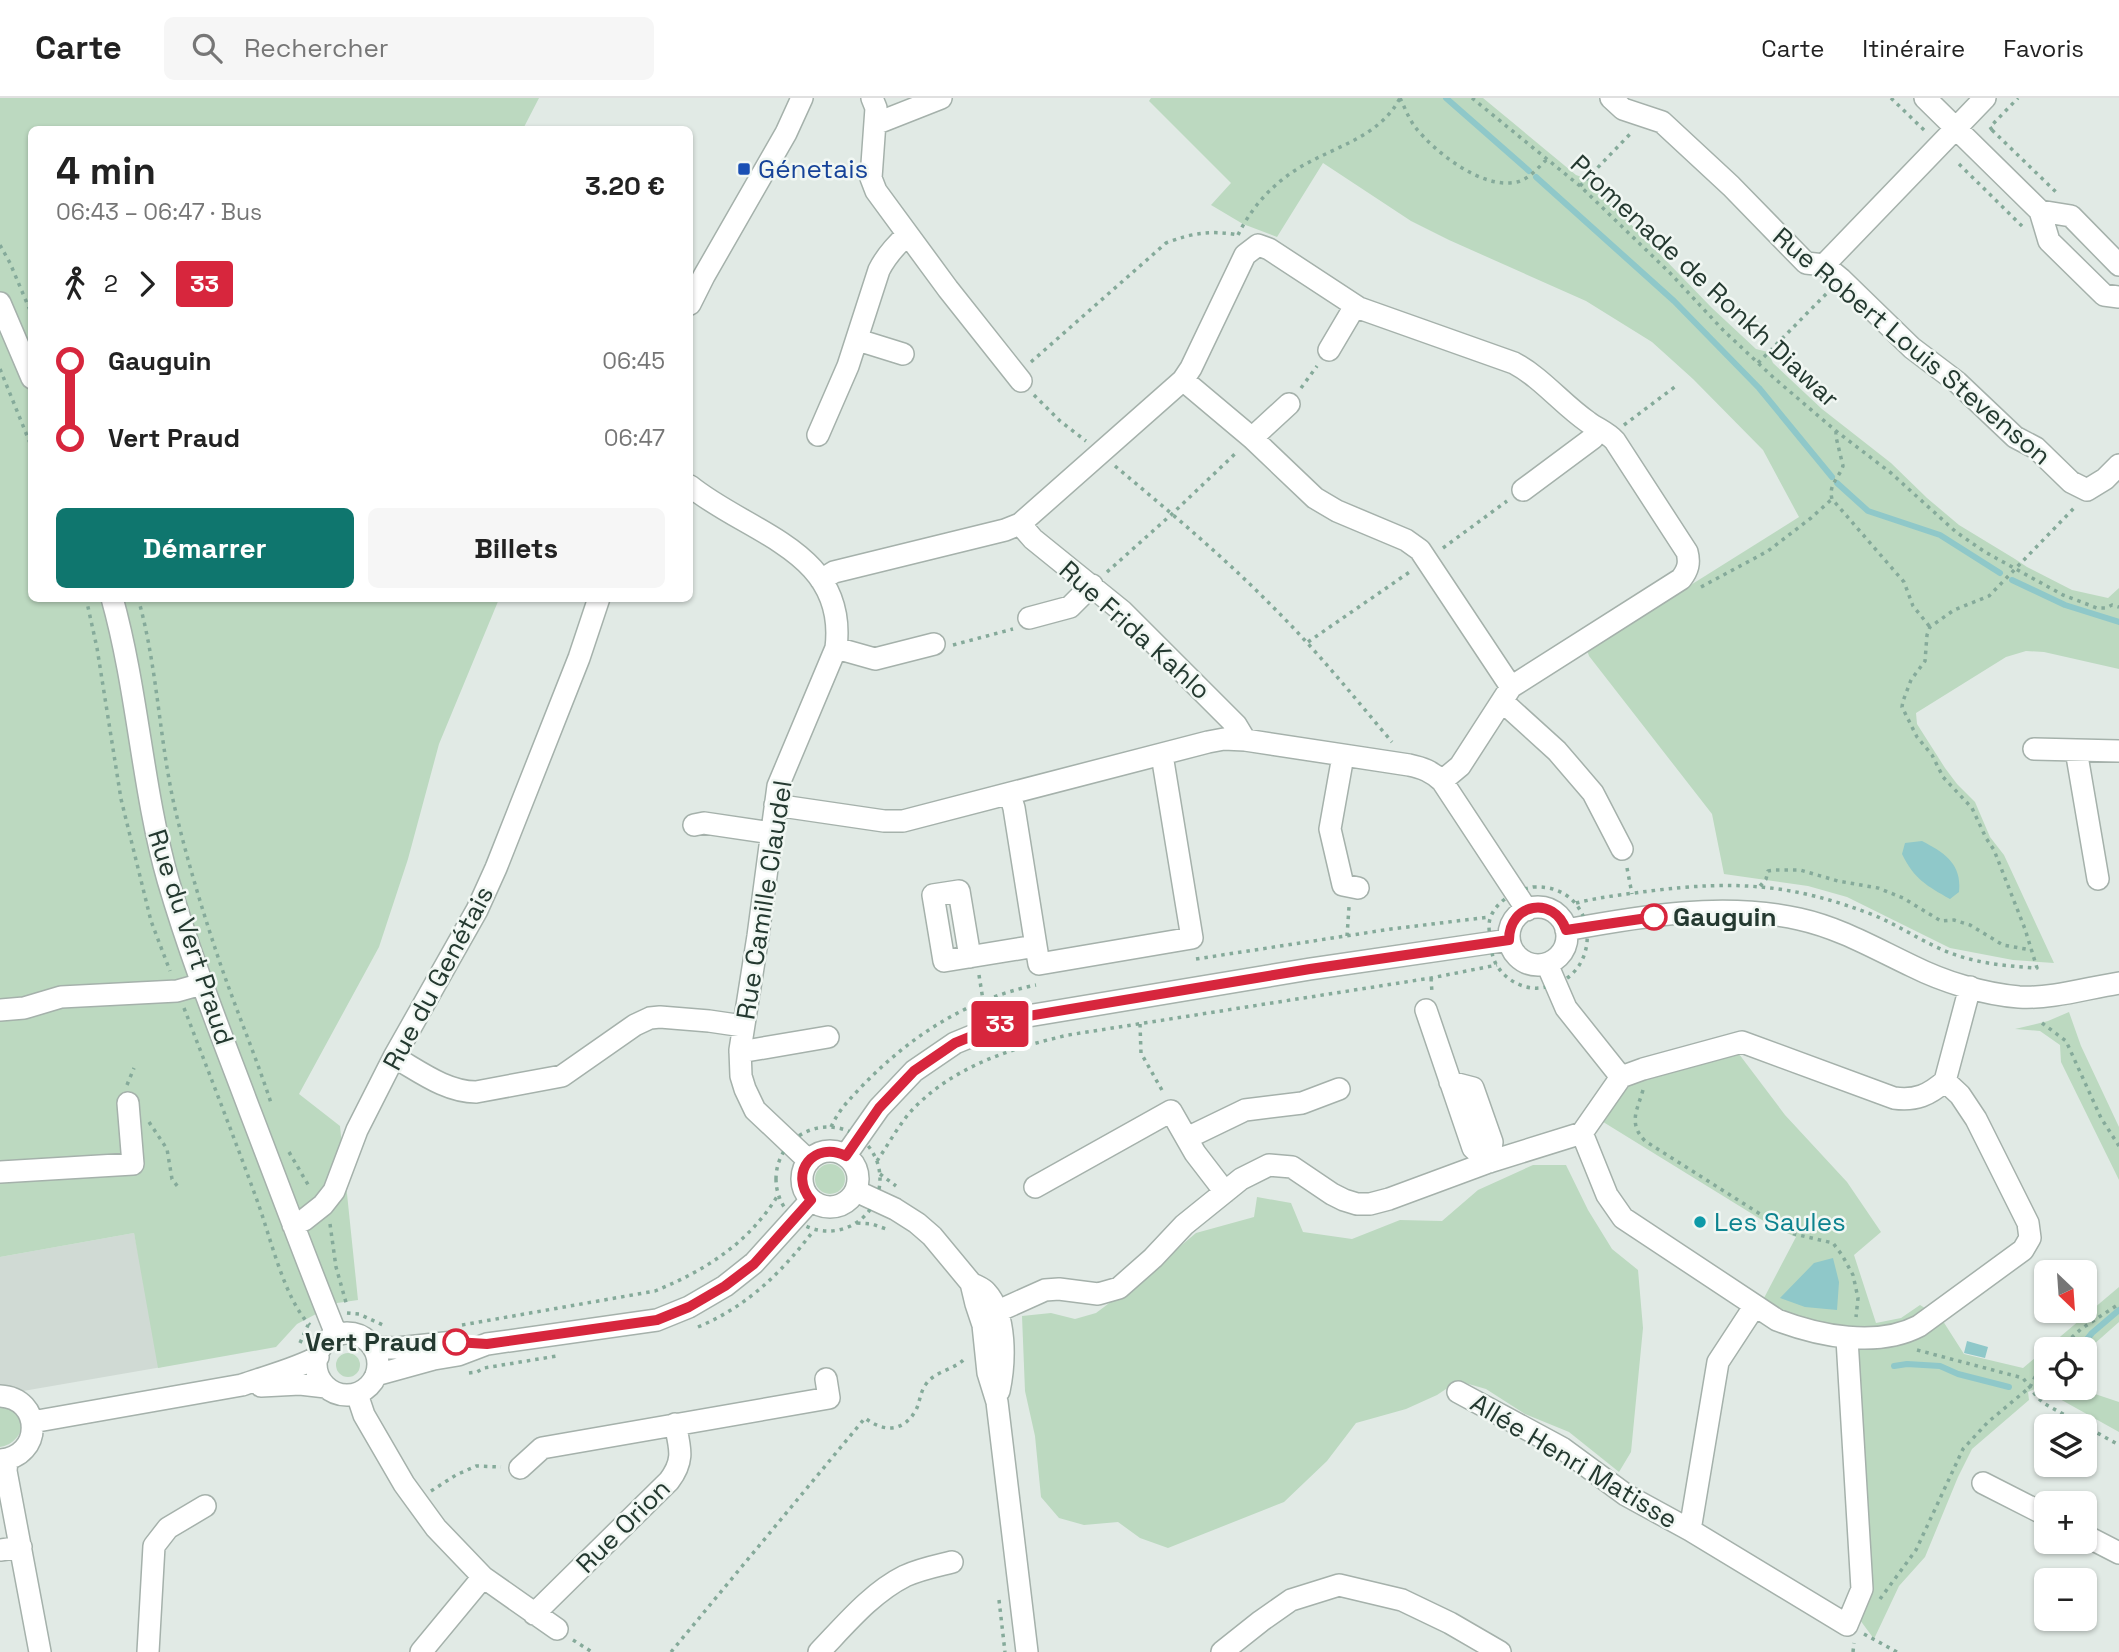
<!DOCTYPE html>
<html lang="fr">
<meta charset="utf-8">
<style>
:root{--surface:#fff;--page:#f6f6f6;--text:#222;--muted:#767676;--line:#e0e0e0;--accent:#0f766e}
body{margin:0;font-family:"Space Grotesk",sans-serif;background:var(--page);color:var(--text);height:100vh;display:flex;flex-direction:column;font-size:26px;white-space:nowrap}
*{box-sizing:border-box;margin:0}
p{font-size:23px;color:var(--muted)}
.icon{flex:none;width:38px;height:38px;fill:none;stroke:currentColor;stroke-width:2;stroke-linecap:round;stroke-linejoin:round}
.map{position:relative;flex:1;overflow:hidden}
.panel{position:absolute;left:28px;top:28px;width:665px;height:476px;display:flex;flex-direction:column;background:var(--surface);border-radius:10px;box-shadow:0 2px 5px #0004}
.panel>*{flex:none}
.badge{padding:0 14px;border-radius:5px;font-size:24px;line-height:46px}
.needle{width:46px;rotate:155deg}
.controls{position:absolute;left:2034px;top:1162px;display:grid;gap:14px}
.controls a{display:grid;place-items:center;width:63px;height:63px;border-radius:10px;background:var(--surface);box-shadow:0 2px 5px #0004;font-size:35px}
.map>.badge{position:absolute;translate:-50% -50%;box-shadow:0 0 0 4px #fff}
.legs{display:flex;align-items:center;gap:10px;height:77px;padding:0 28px;font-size:23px}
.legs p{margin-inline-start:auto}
.headline{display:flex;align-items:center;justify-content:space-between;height:119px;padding:0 28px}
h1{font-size:38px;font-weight:800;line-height:52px}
.cta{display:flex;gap:14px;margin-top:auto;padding:14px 28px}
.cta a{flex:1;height:80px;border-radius:10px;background:var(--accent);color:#fff;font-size:28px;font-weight:800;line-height:80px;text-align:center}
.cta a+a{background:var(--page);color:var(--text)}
ul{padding:0 28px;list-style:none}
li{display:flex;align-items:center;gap:24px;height:77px;font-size:26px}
li i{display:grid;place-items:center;width:10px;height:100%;margin:0 9px;background:currentColor}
li i::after{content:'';width:18px;height:18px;margin:-9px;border:5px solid;border-radius:50%;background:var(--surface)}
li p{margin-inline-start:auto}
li:first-child i{background:linear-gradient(#0000 50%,currentColor 0)}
li:last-child i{background:linear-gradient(currentColor 50%,#0000 0)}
header{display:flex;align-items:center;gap:42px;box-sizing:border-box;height:98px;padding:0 35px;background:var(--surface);border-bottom:2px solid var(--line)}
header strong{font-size:33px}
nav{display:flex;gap:38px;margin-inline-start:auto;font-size:24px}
.search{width:490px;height:63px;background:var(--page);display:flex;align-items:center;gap:18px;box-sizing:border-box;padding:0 24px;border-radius:10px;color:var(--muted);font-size:26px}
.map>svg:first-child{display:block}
.built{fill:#d0dad4}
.green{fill:#bcd9c0}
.water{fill:#8fc8c9}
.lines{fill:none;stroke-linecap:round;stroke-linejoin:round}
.stream{stroke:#8fc8c9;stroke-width:6}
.minor-casing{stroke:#a5b1ab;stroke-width:24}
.path{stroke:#85aa9a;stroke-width:3.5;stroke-dasharray:3.5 5;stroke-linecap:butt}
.minor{stroke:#fff;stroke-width:21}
.line-1-casing{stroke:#fff;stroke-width:16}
.line-1{stroke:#d7263d;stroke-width:10}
.transit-dot{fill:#1a4fb4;stroke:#f1f7f3;stroke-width:2.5}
.stop-1-dot{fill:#fff;stroke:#d7263d;stroke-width:3.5}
.culture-dot{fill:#0f9aa8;stroke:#f1f7f3;stroke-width:2.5}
.labels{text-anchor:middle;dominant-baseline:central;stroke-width:5;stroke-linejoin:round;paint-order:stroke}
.transit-label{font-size:26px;fill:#164399;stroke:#f1f7f3;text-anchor:start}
.street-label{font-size:26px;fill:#243930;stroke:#f1f7f3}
.stop-label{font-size:26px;font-weight:bold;fill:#243930;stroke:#f1f7f3;text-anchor:start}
.culture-label{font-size:26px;fill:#0d838f;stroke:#f1f7f3;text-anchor:start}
</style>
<header>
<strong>Carte</strong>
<div class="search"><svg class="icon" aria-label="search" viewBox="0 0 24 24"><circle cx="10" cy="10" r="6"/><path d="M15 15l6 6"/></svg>Rechercher</div>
<nav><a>Carte</a><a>Itinéraire</a><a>Favoris</a></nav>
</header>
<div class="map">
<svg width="2119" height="1554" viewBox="0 0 2119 1554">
<rect width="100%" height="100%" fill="#e1eae5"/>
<path class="built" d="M134 1135 162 1269 0 1297V1159Z"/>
<path class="green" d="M0 0H539L523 31 32 32V500L499 501 439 646 408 761 379 849 299 996 340 1028 358 1202 337 1205 297 1226 276 1249 158 1270 134 1135 0 1159Z
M1151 0H1483L1576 77 1587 81 1712 210 1756 251 1768 254 1773 265 1822 311 1891 365 1927 400 1959 427 2015 461 2027 469 2072 492 2108 500 2119 490V571L2044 554 2026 553 2006 559 1916 615 1917 626 1945 670 1957 686 1975 704 1990 739 2004 757 2054 865 2013 862 1950 850 1847 799 1808 788 1724 776 1712 716 1589 558 1587 552 1799 419 1763 352 1693 281 1652 244 1586 203 1449 142 1411 123 1323 65 1277 139 1243 126 1211 107 1231 85 1149 3Z
M2069 914 2081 948 2119 1029V1082L2061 964 2060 947 2040 933 2015 931 2048 923Z
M1739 956 1785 1017 1847 1084 1881 1134 1854 1157 1876 1225 1901 1220 1920 1207 1941 1220 1964 1256 2023 1270 2119 1189V1224L2084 1255V1251H2046V1286L2028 1294 2029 1302 1972 1351 1958 1379 1925 1459 1899 1488 1874 1541 1860 1522 1857 1271 1823 1228 1774 1211 1764 1200 1796 1139 1775 1130 1600 1022 1622 992 1633 985Z
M815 1081a15 15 0 1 1 30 0a15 15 0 1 1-30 0Z
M1533 1067H1566L1588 1112 1612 1151 1638 1172 1643 1230 1631 1354 1619 1374 1569 1334 1525 1316 1486 1291 1458 1283 1437 1297 1406 1311 1356 1325 1327 1363 1284 1404 1168 1450 1140 1440 1118 1424 1084 1427 1059 1420 1041 1399 1035 1338 1025 1293 1022 1218 1051 1215 1075 1221 1096 1215 1140 1182 1196 1135 1254 1119 1257 1099 1291 1105 1303 1134 1352 1141 1400 1122 1442 1123 1478 1092Z
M336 1267a12 12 0 1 1 24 0a12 12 0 1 1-24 0Z
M2084 1284 2089 1294 2119 1304V1334L2058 1300 2050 1290H2084Z
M0 1306C4 1307 8 1307 12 1309 31 1322 20 1346 0 1349Z"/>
<path class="water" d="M1922 743C1945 755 1962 766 1959 794L1950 801C1927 788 1914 781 1902 756L1905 745Z
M1833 1160 1839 1184 1837 1212 1805 1209 1780 1200 1814 1165Z
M1967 1243 1988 1249 1985 1260 1964 1255Z"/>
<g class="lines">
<path class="stream" d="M1446 0 1529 73
M1536 79 1674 203 1759 290 1832 379
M1837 385 1868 413 1940 437 2000 475
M2012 482 2065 507 2119 524
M2079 1251 2092 1235 2119 1212
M1894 1268 1907 1266 1940 1268 1958 1276 2009 1289
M2040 1285 2046 1280"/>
<defs>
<path id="minor" d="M872 0 876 10 871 80 876 93 948 191 1021 283
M1611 0 1623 11 1662 24 1731 88 1806 165 1824 167 1841 181 1912 250 1957 284 2015 339 2036 350 2071 384 2087 392 2105 381 2119 367
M1925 0 2040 113 2049 143 2104 197 2119 199
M875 26 941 0
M2040 113 2071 118 2119 167
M1824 167 1985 0
M0 205 32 280
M690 206 704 178 786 35 802 0
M858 242 903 256
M1329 252 1355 208
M1183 282 1252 340 1315 400 1337 413 1406 442 1420 452 1511 589
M818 337 848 268 879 172C886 158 895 148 907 137
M1252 340 1289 306
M690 388C749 436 848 453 836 550L778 688 758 838 740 952 741 978 745 991 755 1012 809 1063
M1523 392 1593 340 1599 331
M1020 426 1033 441 1122 513 1236 627 1245 642
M821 482 834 474 1005 432 1020 426 1183 282 1191 270 1245 157 1258 147 1269 151 1359 210 1514 265C1542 280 1562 306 1588 324 1597 331 1607 334 1615 343L1687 454C1690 465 1688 472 1681 481L1511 589 1460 668 1442 683
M112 500C138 593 142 690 168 782 191 861 221 936 250 1013 278 1086 305 1159 334 1231L341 1236
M1029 520 1070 509 1092 487
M836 550 875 561 934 546
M1503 604 1557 653 1593 695 1622 751
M2034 651 2119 653
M2076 652 2098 781
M1343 658 1330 731 1343 787 1358 790
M775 707 884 723H903L1208 644 1224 641 1245 642 1409 667C1423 670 1431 673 1442 683L1527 812
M694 727 704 725 771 735
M1509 838a29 29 0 1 1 58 0a29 29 0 1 1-58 0Z
M1566 832C1642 818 1723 804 1799 821 1840 830 1874 850 1912 868 1944 884 1983 896 2019 899 2052 901 2087 890 2119 885
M1036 848 1039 866 1192 840 1162 657
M970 859 959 793 933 797 944 863 1036 848 1014 710 1010 697
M1547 866 1566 910 1621 979 1643 971 1742 944 1894 1000C1916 1003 1929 997 1945 983
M0 912 24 910 61 899 177 893 202 886
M1426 912 1473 1050 1489 1064
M740 954 828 939
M394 959C419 973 446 994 476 994L562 978 635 927 650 920 660 919 709 923 743 928
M1621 979 1582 1035 1607 1097 1623 1120 1777 1222C1819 1238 1877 1250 1919 1228L2023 1152 2030 1140 2028 1125 1976 1021 1960 997 1945 983 1970 889
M1450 984 1473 990 1492 1044 1489 1064
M1187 1040 1245 1012 1302 1005 1339 991
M802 1081a28 28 0 1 1 56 0a28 28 0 1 1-56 0Z
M846 1057 879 1010 914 973 955 945 1016 920 1310 871 1509 842
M0 1074 133 1066 128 1005
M1035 1089 1171 1013 1195 1055 1225 1094
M856 1093 895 1111 917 1125 932 1138 971 1185 976 1206 983 1227 988 1275 997 1304 1027 1554
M293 1127 304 1122 323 1107 334 1093 357 1032 394 959 477 812 496 770 579 560 599 500
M971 1185C976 1188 983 1190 986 1194 1007 1217 1005 1265 999 1293
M1754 1209 1718 1264 1690 1432 1847 1527 1862 1491 1847 1241
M996 1214 1045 1192 1059 1191 1098 1196 1119 1190 1153 1160 1184 1127 1241 1081 1269 1067 1292 1069 1332 1096 1344 1102 1357 1106H1370L1389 1101 1489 1064 1582 1035
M316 1266a31 31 0 1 1 62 0a31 31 0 1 1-62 0Z
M373 1249 397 1250 454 1244
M376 1277 434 1261 458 1257 487 1246 657 1222 689 1209 725 1188 754 1165 811 1102
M261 1288 300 1286 326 1289
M1458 1294 1562 1350 1626 1397 1690 1432
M357 1296 364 1317 404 1386 436 1430 483 1479 557 1531
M0 1298C43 1300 43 1359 0 1362
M32 1324 242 1287C267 1278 293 1272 318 1259
M7 1361 6 1373 40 1554
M520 1370 542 1350 829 1300 826 1281
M1983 1385 2046 1417
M2084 1437 2119 1455
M0 1452 21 1449
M534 1516 669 1383C685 1362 680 1350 675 1326
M148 1554 154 1448 168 1430 205 1408
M421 1554 483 1479
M819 1554C845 1527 871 1495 905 1478 920 1471 936 1468 952 1464
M1222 1554 1261 1523 1291 1502 1339 1487 1402 1502 1450 1525 1500 1554"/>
</defs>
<use href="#minor" class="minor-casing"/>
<path class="path" d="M1400 0C1405 10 1409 21 1415 29 1435 54 1482 92 1517 84 1529 81 1538 70 1547 61
M1472 0 1580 88 1670 175 1723 232 1774 280 1836 333 1891 375 1956 434 1985 454 2063 497 2097 510H2106L2112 507 2119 509
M1891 0 1926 34
M1992 32 2056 94
M1992 32 1990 29 2018 0
M1959 66 2024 130
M1580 88 1632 34
M1238 137C1252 108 1275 83 1304 67 1339 47 1380 38 1400 0
M0 147 10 165 32 217
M1031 264 1166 145C1192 135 1211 132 1239 137
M1758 265 1828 194
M0 271 32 350
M1301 290 1317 268
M1034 297 1060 323 1086 343
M1624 327 1676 288
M1836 333V339L1843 368C1839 380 1828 387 1832 401L1904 484 1913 508 1930 529
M1115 368C1170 414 1225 460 1275 511 1317 553 1354 599 1392 644
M1443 450 1507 403
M1107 474 1172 416 1238 353
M1701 489 1768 453 1811 420 1832 401
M86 500 97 550 121 701 151 823 170 873
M138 500C158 570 159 644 176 715 187 761 201 808 216 853 233 905 255 955 272 1008
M1308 544 1411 473
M953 547 1013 531
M1627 770 1632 796
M1760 788 1766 781 1768 773 1775 772H1800L1838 783 1878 790 1903 800 1941 823 1954 822 1970 827 2003 847 2031 852
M1533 789C1601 785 1607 883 1540 890 1519 892 1496 876 1492 855 1490 850 1491 844 1490 839 1489 832 1488 825 1491 818 1498 802 1516 792 1533 789Z
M1576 805C1600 799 1626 796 1650 793 1737 782 1794 786 1876 818 1899 828 1920 842 1943 852 1973 865 2004 868 2037 870L2025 831 1994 752 1986 740 1972 710 1943 679 1932 657 1917 639 1902 609 1903 603 1911 582 1925 563 1927 537 1930 529 1954 512 1989 498 2076 408
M1347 838 1349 809
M1196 861 1391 831 1490 819
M979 877 983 902
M1431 880 1432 895
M184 910C209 975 234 1039 258 1105 270 1138 285 1203 310 1227
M2042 925 2066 943 2101 1020 2119 1048
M1140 926 1141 955 1163 994
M127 987 134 970
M1643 992C1637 1013 1628 1025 1645 1043L1790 1135 1833 1145 1842 1157 1853 1177 1858 1200 1856 1219
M149 1024 167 1051 172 1081 178 1089
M776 1081a52 52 0 1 1 104 0a52 52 0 1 1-104 0Z
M831 1029C839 1011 851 1000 864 986 912 937 968 901 1036 887
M289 1054 310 1090
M877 1063C890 1044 901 1022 918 1006 960 966 1013 950 1068 937L1431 880 1497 867
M880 1076 896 1088
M857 1125 872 1126 889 1132
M330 1126 336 1169 347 1208
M347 1215 359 1216 385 1228
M462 1227 655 1193C706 1172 749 1145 778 1097
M698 1229C748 1208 782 1174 814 1132
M300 1245 308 1227
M2059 1251 2081 1231 2119 1206
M1917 1252 2023 1280 2037 1299 2045 1306 2119 1347
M469 1275 477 1274 484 1270 557 1258
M431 1393 456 1377 476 1368 501 1369
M1880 1501 1916 1452 1963 1351 1988 1324 2030 1289 2040 1269 2046 1263
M999 1502 1005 1554
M1864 1536 1897 1554
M573 1542 592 1554
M671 1554 865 1320C883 1334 903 1335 916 1312 920 1304 920 1294 926 1286 936 1272 956 1272 966 1259
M1853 1554 1854 1545"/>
<use href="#minor" class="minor"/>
</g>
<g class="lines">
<defs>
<path id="line-1" d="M456 1244 487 1246 657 1222 689 1209 725 1188 754 1166 811 1102C788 1075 814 1042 846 1058L879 1010 914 973 955 945 1016 920 1310 871 1509 842C1509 805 1554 797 1566 832L1654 819"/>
</defs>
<use href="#line-1" class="line-1-casing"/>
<use href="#line-1" class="line-1"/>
</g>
<rect class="transit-dot" x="737" y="64" width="14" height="14" rx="3.5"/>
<g class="stop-1-dot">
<circle cx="1654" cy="819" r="12"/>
<circle cx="456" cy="1244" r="12"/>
</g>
<circle class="culture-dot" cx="1700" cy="1124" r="7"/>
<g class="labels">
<g class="transit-label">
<text x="758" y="71">Génetais</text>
</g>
<g class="street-label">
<text transform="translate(1705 183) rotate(43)">Promenade de Ronkh Diawar</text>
<text transform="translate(1912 248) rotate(40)">Rue Robert Louis Stevenson</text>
<text transform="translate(1135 532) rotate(42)">Rue Frida Kahlo</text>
<text transform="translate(764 802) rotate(-81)">Rue Camille Claudel</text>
<text transform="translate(191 839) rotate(72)">Rue du Vert Praud</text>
<text transform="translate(438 880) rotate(-62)">Rue du Genétais</text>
<text transform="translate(1574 1363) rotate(31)">Allée Henri Matisse</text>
<text transform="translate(623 1428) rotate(-45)">Rue Orion</text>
</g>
<g class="stop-label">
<text x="1673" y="819">Gauguin</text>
<text x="437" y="1244" text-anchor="end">Vert Praud</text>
</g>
<g class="culture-label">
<text x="1714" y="1124">Les Saules</text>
</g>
</g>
</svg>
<div class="controls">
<a><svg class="needle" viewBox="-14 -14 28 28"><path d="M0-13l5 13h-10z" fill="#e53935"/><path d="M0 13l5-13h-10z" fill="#767676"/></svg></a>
<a><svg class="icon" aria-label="locate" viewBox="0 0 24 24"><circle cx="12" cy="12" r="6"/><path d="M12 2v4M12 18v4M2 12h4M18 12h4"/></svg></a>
<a><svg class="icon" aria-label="layers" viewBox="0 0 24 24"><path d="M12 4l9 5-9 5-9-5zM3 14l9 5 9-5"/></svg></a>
<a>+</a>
<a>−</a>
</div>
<b class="badge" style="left:1000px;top:926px;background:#d7263d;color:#fff">33</b>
<section class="panel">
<div class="headline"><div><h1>4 min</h1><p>06:43 – 06:47 · Bus</p></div><b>3.20 €</b></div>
<div class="legs"><svg class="icon" aria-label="walk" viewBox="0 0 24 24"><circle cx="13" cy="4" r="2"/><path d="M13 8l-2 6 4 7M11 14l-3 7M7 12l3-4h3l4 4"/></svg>2<svg class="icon" aria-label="forward" viewBox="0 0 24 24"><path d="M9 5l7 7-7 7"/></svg><b class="badge" style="background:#d7263d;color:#fff">33</b></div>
<ul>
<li><i style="color:#d7263d"></i><b>Gauguin</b><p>06:45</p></li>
<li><i style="color:#d7263d"></i><b>Vert Praud</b><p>06:47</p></li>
</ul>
<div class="cta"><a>Démarrer</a><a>Billets</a></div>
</section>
</div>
